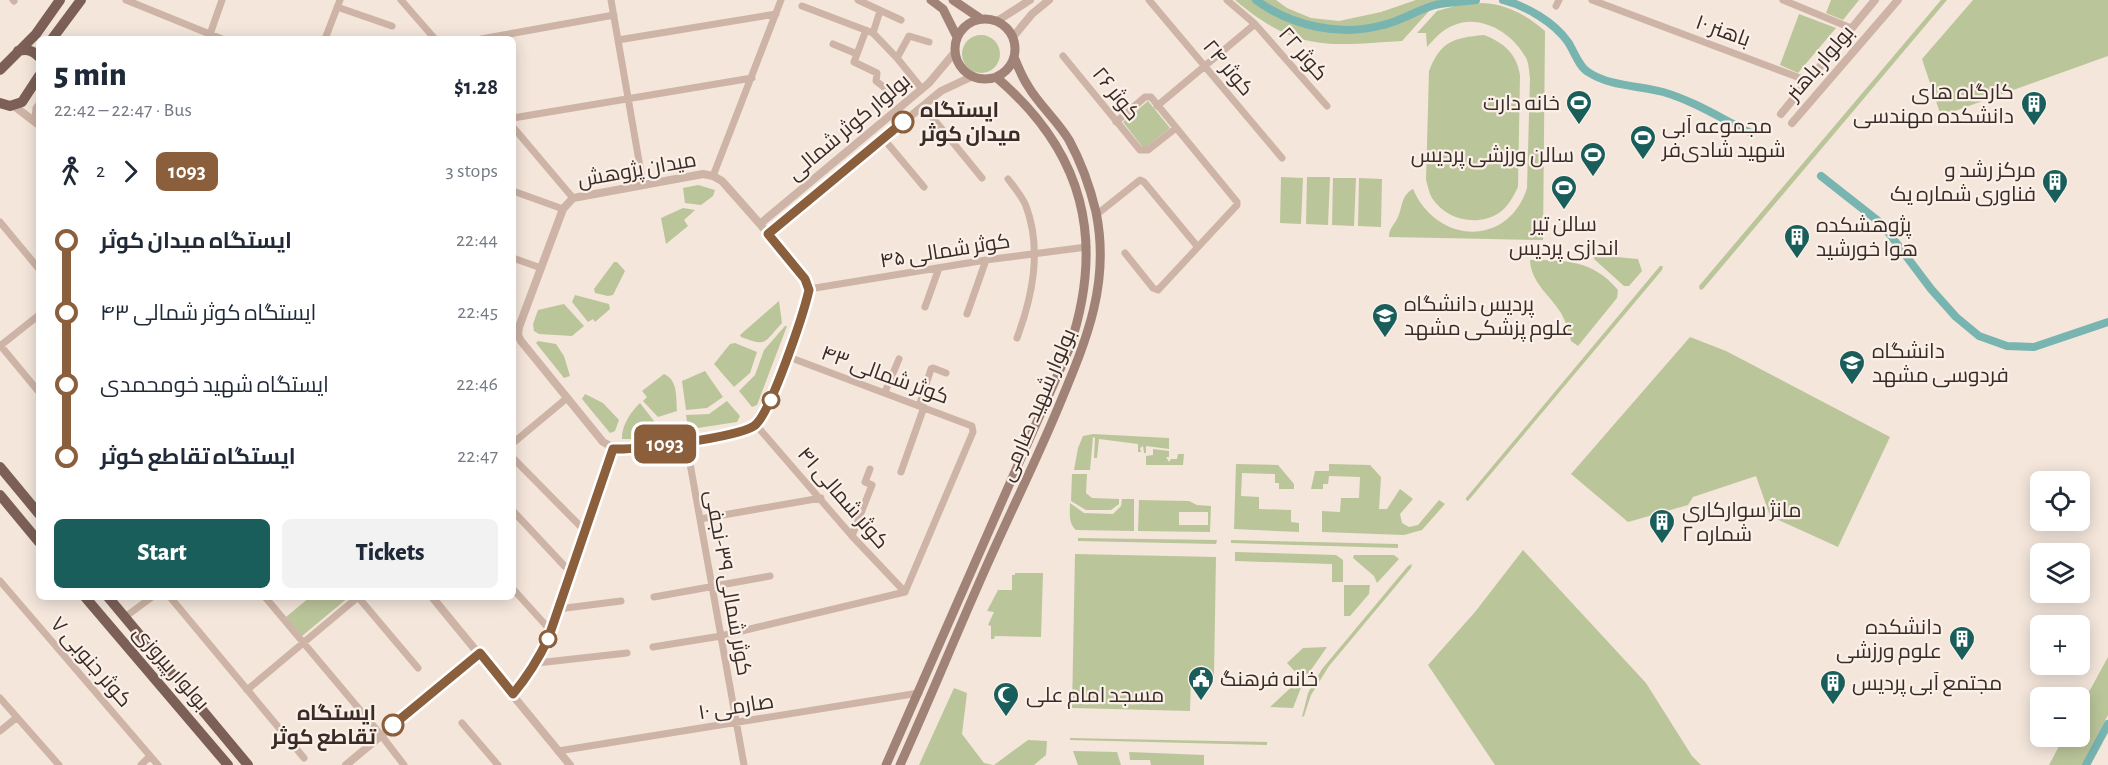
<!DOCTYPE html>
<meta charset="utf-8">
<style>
:root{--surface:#fff;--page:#f2f2f3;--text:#1f2937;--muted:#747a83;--accent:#195e5b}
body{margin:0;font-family:"Alegreya Sans",Cairo,sans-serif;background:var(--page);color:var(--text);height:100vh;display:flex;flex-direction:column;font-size:22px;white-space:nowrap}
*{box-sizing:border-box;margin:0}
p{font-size:20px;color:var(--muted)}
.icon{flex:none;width:33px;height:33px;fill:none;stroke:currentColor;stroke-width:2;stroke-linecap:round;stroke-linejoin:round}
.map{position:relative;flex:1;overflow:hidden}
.side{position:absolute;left:36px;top:36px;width:480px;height:564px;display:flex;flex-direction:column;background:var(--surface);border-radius:9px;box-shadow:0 3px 15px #0003}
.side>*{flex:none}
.badge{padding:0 12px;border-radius:9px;font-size:21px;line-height:39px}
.buttons{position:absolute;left:2030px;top:471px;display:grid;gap:12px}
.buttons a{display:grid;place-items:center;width:60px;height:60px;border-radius:9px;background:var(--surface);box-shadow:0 3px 15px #0003;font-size:30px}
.map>.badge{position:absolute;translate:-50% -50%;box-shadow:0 0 0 3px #fff}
.legs{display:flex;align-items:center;gap:9px;height:66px;padding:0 18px;font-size:20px}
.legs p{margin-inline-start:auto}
.headline{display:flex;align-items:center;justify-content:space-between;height:102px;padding:0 18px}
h1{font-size:33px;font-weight:800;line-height:45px}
.button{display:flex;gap:12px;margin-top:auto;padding:12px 18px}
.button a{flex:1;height:69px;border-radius:9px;background:var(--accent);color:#fff;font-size:24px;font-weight:800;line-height:69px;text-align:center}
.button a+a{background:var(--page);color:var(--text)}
ul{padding:0 18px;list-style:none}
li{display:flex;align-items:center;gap:21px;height:72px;font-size:22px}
li i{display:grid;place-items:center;width:9px;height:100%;margin:0 8px;background:currentColor}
li i::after{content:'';width:15px;height:15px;margin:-8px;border:4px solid;border-radius:50%;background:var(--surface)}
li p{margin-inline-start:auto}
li:first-child i{background:linear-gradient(#0000 50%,currentColor 0)}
li:last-child i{background:linear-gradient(currentColor 50%,#0000 0)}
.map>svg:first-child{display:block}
.green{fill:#bbc59a;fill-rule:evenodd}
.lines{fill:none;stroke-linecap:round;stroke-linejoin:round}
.canal{stroke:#78b4b0;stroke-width:8}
.minor{stroke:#cdb4a6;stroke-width:7}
.tertiary{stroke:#cdb4a6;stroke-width:8}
.secondary{stroke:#a18277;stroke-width:9}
.primary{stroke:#7c6057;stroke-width:10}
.line-1-casing{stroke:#fff;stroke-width:14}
.line-1{stroke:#8b5e3c;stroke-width:9}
.stop-1-dot{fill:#fff;stroke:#8b5e3c;stroke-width:3}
.labels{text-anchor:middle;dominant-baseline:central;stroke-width:4.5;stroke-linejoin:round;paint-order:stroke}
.street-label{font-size:21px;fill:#392b28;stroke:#fbf0e8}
.poi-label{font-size:21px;fill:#392b28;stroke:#fbf0e8;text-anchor:start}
.stop-label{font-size:21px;font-weight:bold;fill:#392b28;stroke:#fbf0e8;text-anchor:start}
</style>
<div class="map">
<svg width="2108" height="765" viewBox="0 0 2108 765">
<rect width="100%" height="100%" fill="#f4e6db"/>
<path class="green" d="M1235 0H1276L1287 8 1311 18 1339 21 1381 12 1416 0H1439L1402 41C1327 46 1295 51 1235 0Z
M1831 0H1859L1843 20 1826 13Z
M1941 0H1947L1703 289 1700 290 1699 286Z
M1973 0H2108V56L1941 116 1922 59Z
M1482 3C1507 4 1526 15 1545 31L1543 240 1389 237C1389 229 1393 226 1397 219 1403 208 1400 196 1413 189 1437 245 1509 247 1527 188L1530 78C1529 72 1529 65 1527 60 1515 34 1480 12 1452 26 1442 30 1434 39 1427 47L1426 33H1417L1437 11 1455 6Z
M1799 14 1836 28 1798 73 1780 65Z
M1484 35C1504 43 1516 53 1520 75L1518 187C1513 197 1508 207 1499 213 1477 227 1446 220 1432 198 1429 193 1428 186 1426 180L1429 71C1441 41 1453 38 1484 35Z
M962 54a19 19 0 1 1 38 0a19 19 0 1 1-38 0Z
M1148 101 1170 128 1144 149 1123 122Z
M1281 177 1303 178 1301 224 1280 223Z
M1307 177H1330L1328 225 1306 224Z
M1333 178H1356L1354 226 1332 225Z
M1359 178 1382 179 1381 227 1358 226Z
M698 185 715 190 713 196 701 205 685 203 683 188Z
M683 208 695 210 684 220 688 226 666 244 661 218Z
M1594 255 1638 259 1642 271 1629 286H1624L1594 259Z
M1530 260C1565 260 1593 260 1618 290L1617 298 1578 346 1571 341C1569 331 1566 322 1561 313 1550 295 1531 283 1530 260Z
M614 262H617L625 271 613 295 608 296 595 293 594 289Z
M1660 266H1663L1662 270 1468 501 1466 500V498Z
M575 295 609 304 610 309 595 322 593 319 588 322 572 302Z
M779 301 782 323C763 343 768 347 741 337L740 335Z
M564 304 584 326 572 336 539 334 534 331 533 324 538 310Z
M785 326H787L757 405 752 407 739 391 755 375 764 350Z
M1690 337 1726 351 1890 437 1838 547 1770 516 1756 476 1693 497 1688 505 1628 522 1571 474Z
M538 341 556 344 564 356 570 376 564 378 536 343Z
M735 343 757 352 750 373 734 387 714 364 730 344Z
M705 371 723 397 707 408 686 410 682 381Z
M664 374C678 380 676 397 677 411L658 417 643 401 647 397 642 391Z
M585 394 603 403 619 420 615 431 610 433 582 399Z
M727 401 740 416 737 422 691 429 688 428 686 415 709 414Z
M640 403 654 421 650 435 635 439H622C621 427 631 411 640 403Z
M1093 434 1169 438V449L1146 446V453H1144L1143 446 1140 448 1141 452H1138V444L1099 439 1097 458H1094L1095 438 1093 437 1090 470H1074L1078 448 1083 436Z
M1153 449 1169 451V457H1166L1169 462 1171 459H1177L1178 454H1184L1183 465H1146V456L1153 455Z
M1236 464 1278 465 1294 484V489H1279V483H1275V474L1242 473 1241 496 1259 497V509L1291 510V522L1299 523V532L1234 529Z
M1329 464 1370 465 1381 477 1379 509H1387L1400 489 1413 499 1400 514 1402 523 1409 527 1418 525 1439 500 1445 504 1422 530 1404 535 1322 532V511L1340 512 1341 498H1359L1360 477 1329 476 1328 484H1323V489H1311L1315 471H1329Z
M1072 474H1087L1086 493 1092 498 1119 499V504L1111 510H1086L1071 501Z
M1122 499H1134V531L1076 530C1068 523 1070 512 1070 503L1084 513 1113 514 1121 506Z
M1139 500 1189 501 1197 505 1211 506 1210 532 1138 531ZM1179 512H1208V525H1179Z
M1078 538 1217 540 1216 544 1078 541Z
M1231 540 1398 544V548L1231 543Z
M1523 550 1646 683 1692 756 1701 765H1495L1428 665 1475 612Z
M1235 552 1336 555 1343 560V582H1332V564L1235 561Z
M1075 554 1216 557 1214 676H1191L1190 711 1072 708Z
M1354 555H1394L1399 559 1377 583 1374 576 1353 558Z
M1412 564 1411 568 1329 666 1311 695 1304 716 1302 717 1308 693 1322 669 1408 566Z
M1015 573H1043L1041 637 995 636 994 639H991V626L988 625 994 612 987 611 998 590H1012V575H1015Z
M1344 585H1370L1369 594 1350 616H1344Z
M310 597H349L302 636 286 617Z
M1327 647 1306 677 1299 676 1287 663 1303 648Z
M2108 657V715L2082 765H2049L2064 737 2079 736V710Z
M1299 680H1304L1293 708 1270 707Z
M954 688 967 693 962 734 984 763 993 765H919Z
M1070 738 1267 742V745L1070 740Z
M1028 740 1047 741 1046 755 1034 765H994Z
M1073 751 1117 752 1121 765H1078Z
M1129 752 1204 755V765H1151L1150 760H1130Z"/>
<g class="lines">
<path class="canal" d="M1256 0C1291 26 1340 37 1383 25 1401 21 1417 10 1435 5 1448 2 1463 2 1476 0
M1503 0C1526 6 1554 22 1568 42 1574 51 1579 67 1588 72 1611 87 1637 85 1663 92 1694 101 1722 119 1751 133
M1821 176 1882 224 1931 289 1956 317 1979 336 2007 346 2034 347 2108 322
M2086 765 2108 724"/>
<path class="minor" d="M13 0 14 1
M126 0 222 39
M401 0 435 39
M611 0 643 184
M858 0 901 20
M1149 0 1282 158
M1227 0 1255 24 1327 106
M1592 0 1808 81
M1783 0 1851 28
M802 6 873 33 897 58 922 89
M1556 6 1559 0
M337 7 392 26
M866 30 854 62 877 73 876 81 894 95
M873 33 880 11
M209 37 222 0
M325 39 340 0
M481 39 614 15
M618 40 776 14
M833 44 857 54
M1063 56 1140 150H1148L1176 128
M897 58 909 36 929 42
M923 106 982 178
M1157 106 1255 24
M513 118 752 78
M35 120 36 108 39 104
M1116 122 1145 97H1151L1237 202V205L1158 290 1153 288 1125 253
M513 127 573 198
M883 138 924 187
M713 176 781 0
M1008 179C1014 187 1022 196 1026 206 1042 249 1033 295 1017 338
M513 191 563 209
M1096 215 1140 180 1144 182 1197 246
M0 222 39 269
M513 258 541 268
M809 289 986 260 1087 247
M925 307 939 268
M967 314 986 260
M0 345 39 392
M0 346 39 315
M786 356 972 426 973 432 905 592
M885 392 899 359
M919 406 931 369 933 368 946 373
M756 425 852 536 905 592
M686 441 744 765
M513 443 567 398
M513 458 586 532
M901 472 924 407
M513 511 571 573
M700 519 821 498
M852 536 872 485 865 482 870 469
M0 581 158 765
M513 589 551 631
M170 597 304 758
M265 597 381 735 404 765
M358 597 418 668
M654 597 770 576
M558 609 621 601
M125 617 152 597
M653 647 721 636 905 592
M537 663 627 653
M247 690 358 597
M513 694 537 663 548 639 613 449
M0 698 59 765
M462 723 498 765
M0 731 16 718
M558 751 919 693
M141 765 150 756"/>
<path class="tertiary" d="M997 21 1030 0
M1013 37 1032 14 1049 0
M14 106 39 125
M1781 114 1875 0
M1792 123 1898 0
M703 174 713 176 722 181 760 224 805 279 809 289 807 300C799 322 770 415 754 426 739 436 689 441 669 444 648 447 623 455 603 442L521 341 518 335 519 327 563 209 573 198Z
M760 224 929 83 955 52
M768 234 941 91 973 76
M432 597 570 765
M346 765 480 653"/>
<path class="secondary" d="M931 0 943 9 957 37
M953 0 981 19
M955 49a30 30 0 1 1 60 0a30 30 0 1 1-60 0Z
M886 765 1069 349C1106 240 1084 152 996 77
M900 765C930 699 957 632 987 565 1010 513 1036 461 1058 408 1085 343 1111 285 1096 212 1090 187 1081 162 1069 140 1057 120 1039 105 1028 86 1022 77 1018 67 1014 57"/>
<path class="primary" d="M52 39 81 0
M18 51C27 49 33 50 39 57
M0 70 36 34 60 0
M0 103 10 106 22 102 39 76
M0 467 39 514
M0 495 39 542
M85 597 228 765
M108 597 248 765"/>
</g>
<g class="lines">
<defs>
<path id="line-1" d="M393 725 480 653 513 694C527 677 538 660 548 639L613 449C637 450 735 438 754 426 770 416 804 312 809 290L805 279 768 234 903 122"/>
</defs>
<use href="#line-1" class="line-1-casing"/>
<use href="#line-1" class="line-1"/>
</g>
<defs>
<symbol id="stadium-pin" viewBox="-11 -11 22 30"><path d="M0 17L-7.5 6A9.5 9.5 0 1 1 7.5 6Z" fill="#195e5b" stroke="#fbf0e8"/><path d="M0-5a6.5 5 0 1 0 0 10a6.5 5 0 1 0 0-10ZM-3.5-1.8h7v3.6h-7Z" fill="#fff"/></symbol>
<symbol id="building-pin" viewBox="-11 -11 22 30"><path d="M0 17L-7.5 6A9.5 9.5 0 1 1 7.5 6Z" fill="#195e5b" stroke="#fbf0e8"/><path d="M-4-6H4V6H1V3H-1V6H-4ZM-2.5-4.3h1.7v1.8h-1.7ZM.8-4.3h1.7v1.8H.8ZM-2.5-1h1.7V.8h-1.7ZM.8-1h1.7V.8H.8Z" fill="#fff"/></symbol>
<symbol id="university-pin" viewBox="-11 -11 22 30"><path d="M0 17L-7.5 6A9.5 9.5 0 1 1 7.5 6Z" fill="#195e5b" stroke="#fbf0e8"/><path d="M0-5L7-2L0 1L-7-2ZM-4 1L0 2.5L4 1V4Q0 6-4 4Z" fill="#fff"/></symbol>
<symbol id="civic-pin" viewBox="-11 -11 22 30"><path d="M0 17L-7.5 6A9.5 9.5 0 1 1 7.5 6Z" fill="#195e5b" stroke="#fbf0e8"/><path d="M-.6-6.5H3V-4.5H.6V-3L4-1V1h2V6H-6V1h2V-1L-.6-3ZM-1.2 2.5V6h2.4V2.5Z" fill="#fff"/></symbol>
<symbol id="mosque-pin" viewBox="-11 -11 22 30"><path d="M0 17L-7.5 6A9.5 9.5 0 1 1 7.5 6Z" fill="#195e5b" stroke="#fbf0e8"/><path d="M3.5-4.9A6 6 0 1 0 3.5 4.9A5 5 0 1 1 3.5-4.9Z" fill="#fff"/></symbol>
</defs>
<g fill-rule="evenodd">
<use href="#stadium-pin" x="1564" y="88" width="30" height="40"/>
<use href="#building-pin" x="2019" y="89" width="30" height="40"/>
<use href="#stadium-pin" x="1628" y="123" width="30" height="40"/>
<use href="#stadium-pin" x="1578" y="140" width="30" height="40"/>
<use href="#building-pin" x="2040" y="167" width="30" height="40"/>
<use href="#stadium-pin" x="1549" y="173" width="30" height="40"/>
<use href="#building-pin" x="1782" y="222" width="30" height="40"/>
<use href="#university-pin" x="1370" y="301" width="30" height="40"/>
<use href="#university-pin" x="1837" y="348" width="30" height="40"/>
<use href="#building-pin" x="1647" y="507" width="30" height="40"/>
<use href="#building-pin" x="1947" y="624" width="30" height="40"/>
<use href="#civic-pin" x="1186" y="664" width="30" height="40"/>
<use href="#building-pin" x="1818" y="668" width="30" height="40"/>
<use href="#mosque-pin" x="991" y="680" width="30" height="40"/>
</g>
<g class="stop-1-dot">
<circle cx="903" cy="122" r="10"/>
<circle cx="771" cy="400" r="8"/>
<circle cx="548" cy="639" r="8"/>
<circle cx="393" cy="725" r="10"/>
</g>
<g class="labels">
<g class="street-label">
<text transform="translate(1723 31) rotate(20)">باهنر ۱۰</text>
<text transform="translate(1303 54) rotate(49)">کوثر ۲۲</text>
<text transform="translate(1820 63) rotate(-49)">بولوار باهنر</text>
<text transform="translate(1228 68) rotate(50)">کوثر ۲۴</text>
<text transform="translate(1116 94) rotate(51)">کوثر ۲۶</text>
<text transform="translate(849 127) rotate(-40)">بولوار کوثر شمالی</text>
<text transform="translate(637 170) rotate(-10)">میدان پژوهش</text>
<text transform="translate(945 251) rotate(-9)">کوثر شمالی ۴۵</text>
<text transform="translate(885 375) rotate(20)">کوثر شمالی ۴۳</text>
<text transform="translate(1038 405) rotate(-67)">بولوار شهید صارمی</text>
<text transform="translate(843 498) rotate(49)">کوثر شمالی ۴۱</text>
<text transform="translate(728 583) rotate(80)">کوثر شمالی ۳۹-نجفی</text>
<text transform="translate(91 662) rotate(49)">کوثر جنوبی ۷</text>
<text transform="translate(171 668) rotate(49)">بولوار پیروزی</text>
<text transform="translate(736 707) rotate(-9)">صارمی ۱۰</text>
</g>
<g class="poi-label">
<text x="2014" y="92" text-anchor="end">کارگاه های<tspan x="2014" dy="24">دانشکده مهندسی</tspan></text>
<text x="1560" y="103" text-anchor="end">خانه دارت</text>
<text x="1662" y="126">مجموعه آبی<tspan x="1662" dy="24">شهید شادی‌فر</tspan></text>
<text x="1574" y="155" text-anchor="end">سالن ورزشی پردیس</text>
<text x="2036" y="170" text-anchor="end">مرکز رشد و<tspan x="2036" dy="24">فناوری شماره یک</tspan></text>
<text x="1564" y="224" text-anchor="middle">سالن تیر<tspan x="1564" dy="24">اندازی پردیس</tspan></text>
<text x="1816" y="225">پژوهشکده<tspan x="1816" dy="24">هوا خورشید</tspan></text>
<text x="1404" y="304">پردیس دانشگاه<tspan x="1404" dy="24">علوم پزشکی مشهد</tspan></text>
<text x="1872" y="351">دانشگاه<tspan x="1872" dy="24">فردوسی مشهد</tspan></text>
<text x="1682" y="510">مانژ سوارکاری<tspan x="1682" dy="24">شماره ۲</tspan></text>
<text x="1942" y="627" text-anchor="end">دانشکده<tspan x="1942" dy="24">علوم ورزشی</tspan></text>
<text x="1220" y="679">خانه فرهنگ</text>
<text x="1852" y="683">مجتمع آبی پردیس</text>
<text x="1026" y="695">مسجد امام علی</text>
</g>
<g class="stop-label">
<text x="920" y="110">ایستگاه<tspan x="920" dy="24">میدان کوثر</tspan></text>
<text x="376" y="713" text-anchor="end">ایستگاه<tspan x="376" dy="24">تقاطع کوثر</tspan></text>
</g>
</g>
</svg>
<div class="buttons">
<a><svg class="icon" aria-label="locate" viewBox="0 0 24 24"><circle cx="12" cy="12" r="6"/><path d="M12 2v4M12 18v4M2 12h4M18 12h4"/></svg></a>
<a><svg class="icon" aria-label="layers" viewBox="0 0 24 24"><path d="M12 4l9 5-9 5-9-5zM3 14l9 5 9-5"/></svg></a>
<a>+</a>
<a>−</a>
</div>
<b class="badge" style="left:665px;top:444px;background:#8b5e3c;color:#fff">1093</b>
<section class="side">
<div class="headline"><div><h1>5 min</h1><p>22:42 – 22:47 · Bus</p></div><b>$1.28</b></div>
<div class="legs"><svg class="icon" aria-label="walk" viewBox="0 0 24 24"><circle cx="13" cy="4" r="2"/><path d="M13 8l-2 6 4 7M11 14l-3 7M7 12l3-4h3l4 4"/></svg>2<svg class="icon" aria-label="forward" viewBox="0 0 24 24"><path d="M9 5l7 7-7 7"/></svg><b class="badge" style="background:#8b5e3c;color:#fff">1093</b><p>3 stops</p></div>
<ul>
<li><i style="color:#8b5e3c"></i><b>ایستگاه میدان کوثر</b><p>22:44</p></li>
<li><i style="color:#8b5e3c"></i><span>ایستگاه کوثر شمالی ۴۳</span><p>22:45</p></li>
<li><i style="color:#8b5e3c"></i><span>ایستگاه شهید خومحمدی</span><p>22:46</p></li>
<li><i style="color:#8b5e3c"></i><b>ایستگاه تقاطع کوثر</b><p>22:47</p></li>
</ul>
<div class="button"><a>Start</a><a>Tickets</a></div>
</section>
</div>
